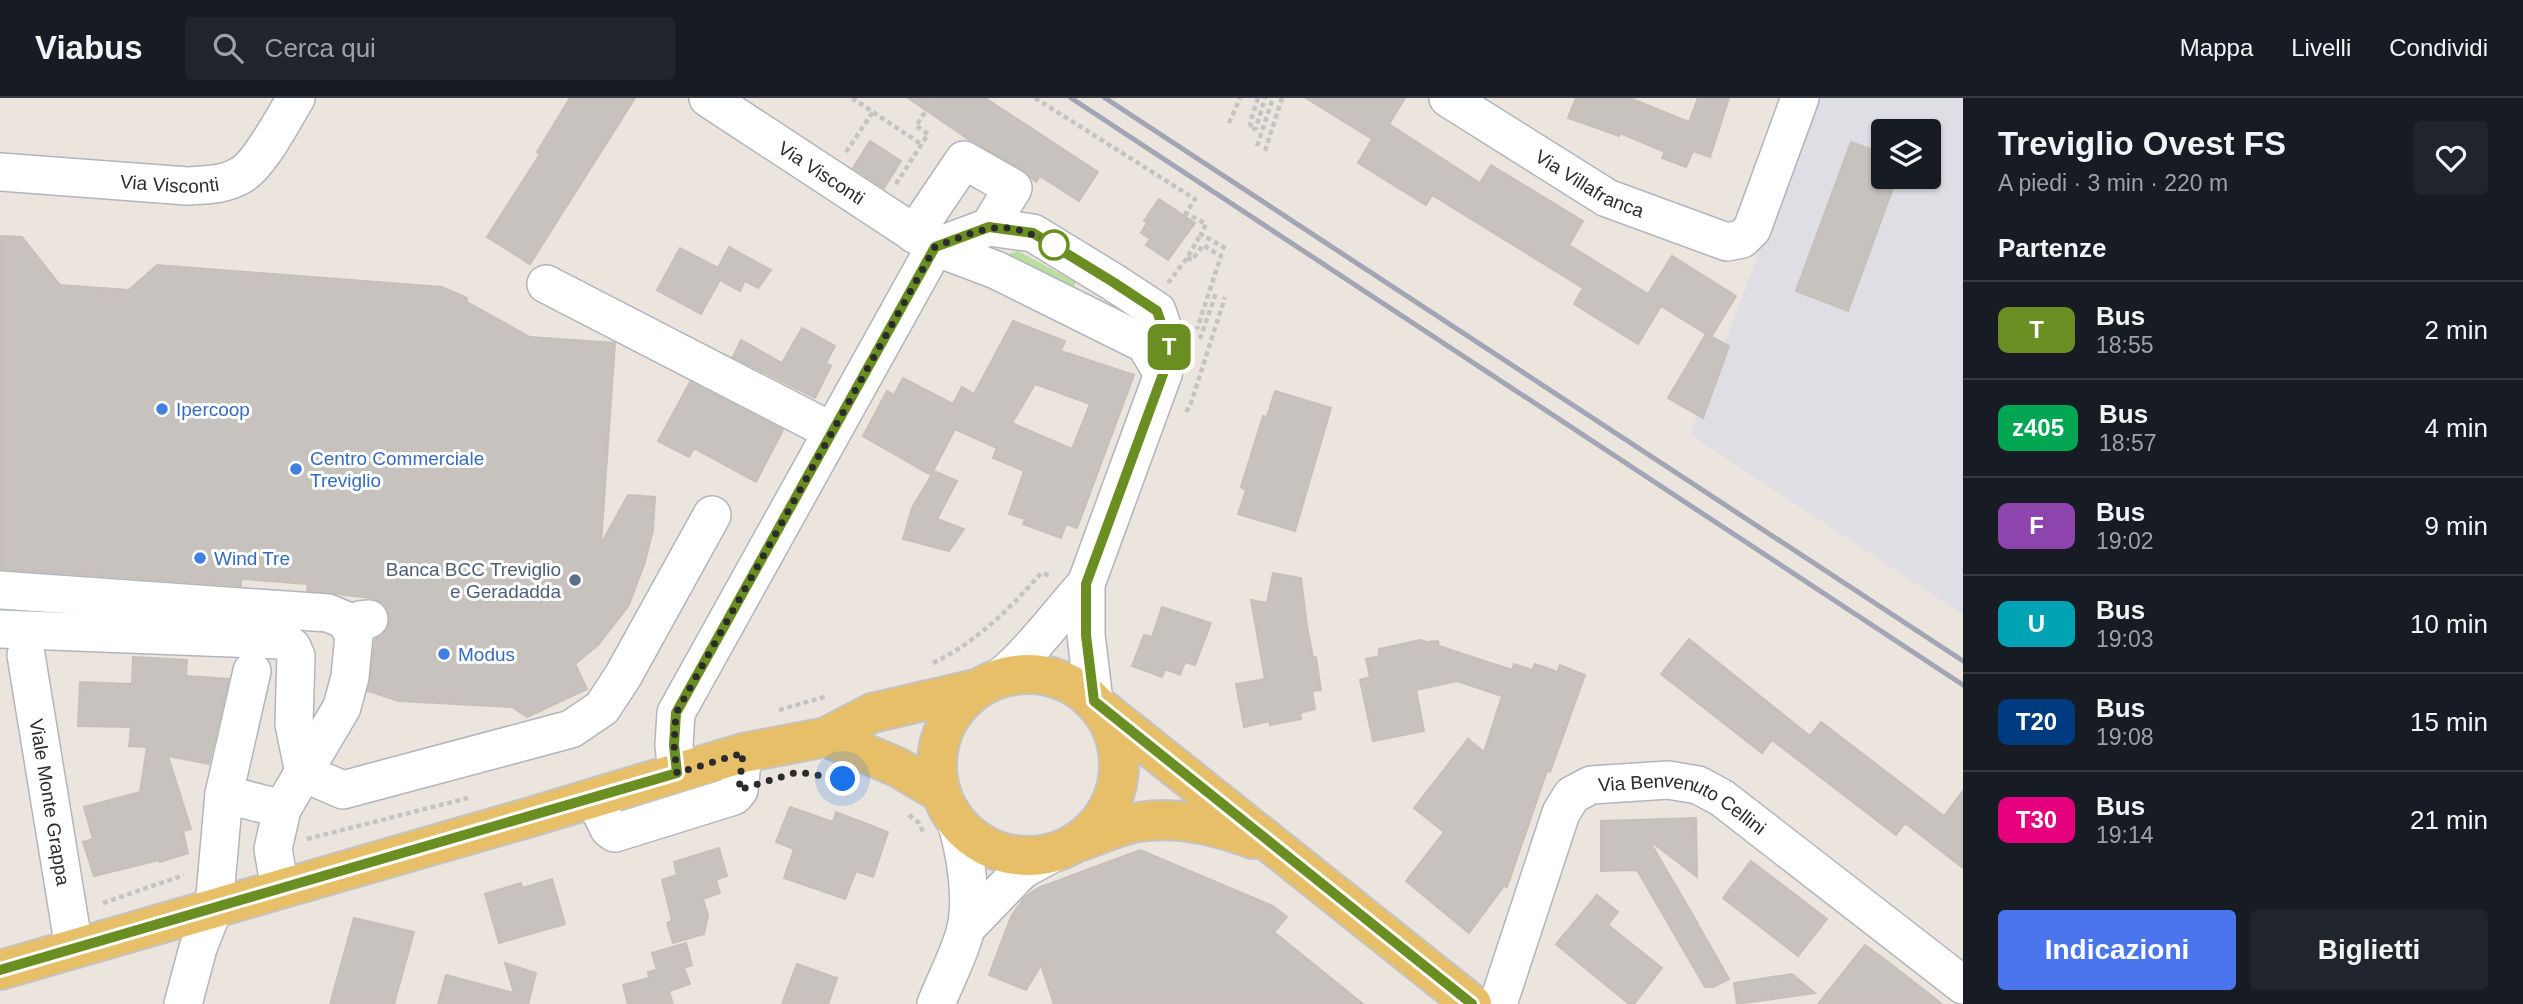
<!DOCTYPE html>
<html lang="it">
<meta charset="utf-8">
<style>
:root{--surface:#171b24;--page:#20242c;--text:#f1f3f6;--muted:#9ea1a6;--line:#363941;--accent:#4a75ed}
body{margin:0;font-family:Helvetica,sans-serif;background:var(--page);color:var(--text);height:100vh;display:flex;flex-direction:column;font-size:26px;white-space:nowrap}
*{box-sizing:border-box;margin:0}
p{font-size:23px;color:var(--muted)}
.icon{flex:none;width:38px;height:38px;fill:none;stroke:currentColor;stroke-width:2;stroke-linecap:round;stroke-linejoin:round}
.map{position:relative;flex:1;overflow:hidden}
.sheet{display:flex;flex-direction:column;background:var(--surface);width:560px}
.sheet>*{flex:none}
.badge{padding:0 14px;border-radius:10px;font-size:24px;line-height:46px}
.controls{position:absolute;left:1871px;top:21px;display:grid;gap:14px}
.controls a{display:grid;place-items:center;width:70px;height:70px;border-radius:7px;background:var(--surface);box-shadow:0 2px 5px #0004;font-size:35px}
.you{position:absolute;width:35px;height:35px;margin:-18px;border:5px solid #fff;border-radius:50%;background:#1a73e8;box-shadow:0 0 0 10px #1a73e833}
.map>.badge{position:absolute;translate:-50% -50%;box-shadow:0 0 0 4px #fff}
h2{padding:0 35px;font-size:26px;line-height:63px}
.round{display:grid;place-items:center;flex:none;width:74px;height:74px;border-radius:7px;background:var(--page)}
.head{display:flex;align-items:center;justify-content:space-between;height:119px;padding:0 35px}
h1{font-size:33px;font-weight:800;line-height:52px}
.primary-button{display:flex;gap:14px;margin-top:auto;padding:14px 35px}
.primary-button a{flex:1;height:80px;border-radius:7px;background:var(--accent);color:#fff;font-size:28px;font-weight:800;line-height:80px;text-align:center}
.primary-button a+a{background:var(--page);color:var(--text)}
ul{padding:0;list-style:none}
li{display:flex;align-items:center;gap:21px;height:98px;padding:0 35px;border-top:2px solid var(--line)}
li div{flex:1}
li b{display:block;font-size:26px}
li em{font-style:normal}
li .badge{min-width:77px;font-weight:700;text-align:center}
header{display:flex;align-items:center;gap:42px;box-sizing:border-box;height:98px;padding:0 35px;background:var(--surface);border-bottom:2px solid var(--line)}
header strong{font-size:33px}
nav{display:flex;gap:38px;margin-inline-start:auto;font-size:24px}
.search{width:490px;height:63px;background:var(--page);display:flex;align-items:center;gap:18px;box-sizing:border-box;padding:0 24px;border-radius:7px;color:var(--muted);font-size:26px}
main{display:flex;flex:1;min-height:0}
.map>svg:first-child{display:block}
.industrial{fill:#dfdee5;fill-rule:evenodd}
.green{fill:#b9de9e}
.building{fill:#c7c2bd;stroke:#c7c0b8;stroke-width:2;fill-rule:evenodd}
.lines{fill:none;stroke-linecap:round;stroke-linejoin:round}
.minor-casing{stroke:#b1b5bd;stroke-width:40}
.major-casing{stroke:#c4c4c4;stroke-width:42}
.path{stroke:#c4c4c4;stroke-width:4.5;stroke-dasharray:5 3.5;stroke-linecap:butt}
.minor{stroke:#fff;stroke-width:37}
.major{stroke:#e7bf68;stroke-width:38}
.rail{stroke:#a1a5b4;stroke-width:5}
.line-casing{stroke:#fff;stroke-width:16}
.line{stroke:#6b8e23;stroke-width:10}
.walk{stroke:#2b2b2b;stroke-width:7;stroke-dasharray:0 12.6}
.stop-dot{fill:#fff;stroke:#6b8e23;stroke-width:3.5}
.shop-dot{fill:#3f7fe0;stroke:#fff;stroke-width:2.5}
.service-dot{fill:#5c6f8a;stroke:#fff;stroke-width:2.5}
.labels{text-anchor:middle;dominant-baseline:central;stroke-width:6;stroke-linejoin:round;paint-order:stroke}
.street-label{font-size:19px;fill:#2b2b2b;stroke:#fff}
.shop-label{font-size:19px;fill:#366cbe;stroke:#fff;text-anchor:start}
.service-label{font-size:19px;fill:#4e5e75;stroke:#fff;text-anchor:end}
</style>
<header>
<strong>Viabus</strong>
<div class="search"><svg class="icon" aria-label="search" viewBox="0 0 24 24"><circle cx="10" cy="10" r="6"/><path d="M15 15l6 6"/></svg>Cerca qui</div>
<nav><a>Mappa</a><a>Livelli</a><a>Condividi</a></nav>
</header>
<main>
<div class="map">
<svg width="1963" height="906" viewBox="0 0 1963 906">
<rect width="100%" height="100%" fill="#ece5de"/>
<path class="industrial" d="M1818 0H1963V517L1690 336ZM1883 33H1928V79H1883Z"/>
<path class="green" d="M1018 153 1076 184 1072 192 1011 160 1009 156Z"/>
<path class="building" d="M570 0H635L530 166 487 139 540 56 537 54Z
M908 0H985L1098 74 1079 103 1040 78 1036 84 1023 72 971 43Z
M1306 0H1405L1389 26 1480 85 1491 67 1583 123 1569 147 1648 196 1672 158 1736 198 1711 239 1661 208 1638 246 1574 206 1583 190 1432 97 1426 107 1358 65 1372 41Z
M1576 0H1630L1689 24 1698 0H1729L1710 59 1693 53 1686 69 1662 60 1665 54 1620 35 1619 38 1568 20Z
M870 43 901 63 884 90 853 70Z
M1851 44 1883 56V79H1897L1848 213 1796 193Z
M1159 101 1195 125 1168 162 1146 147 1150 141 1141 135 1147 125 1144 123Z
M0 138 22 139 60 187 129 192 157 167 442 189 467 200V204L530 239 615 245 601 446 628 397 655 399 653 432 645 464 629 507 598 547 575 566 587 591 527 619 512 609 399 603 368 593 375 542 388 530 390 519 385 508 373 500 307 493 308 486 241 481V488L0 471Z
M729 149 771 172 758 190 745 183 740 193 720 182 701 216 657 192 680 150 718 170Z
M1013 223 1065 243 1061 253 1134 277 1077 430 1066 426 1061 440 1023 426 1025 421 1009 416 1024 373 993 360 997 350 955 331 931 377 863 338 887 293 894 297 903 280 953 306 962 289 974 296ZM1035 286 1090 306 1072 351 1012 325Z
M802 230 835 248 826 265 831 268 815 300 733 259 741 242 782 265Z
M1706 236 1729 248 1703 320 1668 300Z
M690 284 783 332 756 384 694 350 689 359 658 343Z
M1275 293 1331 310 1295 433 1238 416 1246 392 1241 389 1263 318 1267 319Z
M934 373 957 383 937 421 964 431 949 453 903 441 912 410Z
M1273 475 1301 480 1307 528 1313 560 1316 559 1321 592 1312 593 1315 611 1300 615 1301 621 1270 627V623L1244 629 1236 586 1265 581 1251 502 1267 505Z
M1162 509 1211 525 1195 567 1185 564 1180 577 1165 571 1162 579 1132 568 1144 537 1152 539Z
M1689 541 1810 638 1821 624 1944 718 1963 693V770L1905 725 1896 737 1772 642 1762 655 1661 576Z
M1420 542 1427 544 1438 543 1439 548 1512 572 1514 566 1532 572 1535 566 1558 574 1560 567 1585 577 1550 674 1547 673 1507 789 1504 788 1469 835 1406 783 1444 734 1414 710 1468 641 1484 654 1502 598 1457 583 1416 592 1424 633 1373 643 1360 582 1370 579 1366 561 1379 558V551Z
M133 559 187 562 186 578 229 581 209 666 168 658 191 731 183 733 188 755 160 764 159 762 94 778 83 744 93 741 84 709 140 694 147 649 129 648 131 629 78 628 80 584 132 586Z
M790 709 833 724 836 714 888 734 873 779 856 773 845 801 784 780 794 751 776 744Z
M1696 720 1697 779 1649 742 1698 826V833L1700 830 1729 881 1713 889H1705L1637 772 1601 773V723Z
M719 750 727 778 716 782 720 795 703 801 708 817 704 836 673 845 667 825 672 823 662 782 677 777 674 764Z
M1140 752 1273 808 1287 819 1274 834 1363 906H1054L1041 867 1026 892 989 877 1011 819 1024 800 1038 790Z
M1751 763 1827 821 1798 858 1723 800Z
M552 781 565 826 499 845 485 796 521 785 522 790Z
M1597 797 1618 814 1608 827 1662 870 1634 906H1629L1556 846Z
M354 820 414 834 394 906H330Z
M686 845 692 867 684 870 690 886 669 893 673 906H628L623 887 649 880 648 874 657 872 652 855Z
M1865 847 1887 863 1942 906H1818Z
M505 865 536 875 528 906H438L446 877 514 895Z
M797 866 837 880 828 906H782Z
M1792 876 1815 895 1737 906 1734 885Z"/>
<g class="lines">
<defs>
<g id="minor">
<path id="s1" d="M708 0 935 149 996 172 1145 246 1163 276"/>
<path id="s2" d="M1448 0 1607 100 1727 144 1742 141 1752 131 1800 0"/>
<path id="s3" d="M0 74 187 88C206 87 225 87 241 77 260 67 284 19 296 0"/>
<path d="M914 136 964 62 1013 90 989 129"/>
<path d="M935 149 989 129 1033 135 1113 184 1157 213 1169 248 1163 276 1086 486V537L1094 603"/>
<path d="M546 186 831 333"/>
<path d="M0 492 328 515 345 522 354 537"/>
<path d="M0 531 282 542 292 549 296 558 294 626 304 675 343 692 571 631 602 610 623 578 712 417"/>
<path id="s4" d="M26 557 74 850"/>
<path d="M1001 579C1032 553 1058 517 1086 486"/>
<path d="M677 675 674 647 676 615 935 149"/>
<path d="M224 696 282 711 273 751 280 791"/>
<path d="M594 700 609 731 615 735 734 698 739 692 743 655"/>
<path d="M282 711 342 609 350 579 354 537 360 522 369 521"/>
<path d="M966 830 1022 772 1055 754"/>
<path d="M183 906 198 850 214 809 224 696 252 573"/>
<path d="M936 906C945 883 961 853 966 830 973 798 965 754 956 723"/>
<path id="s5" d="M1498 906 1561 715 1572 697 1591 687 1668 682 1698 687 1722 700 1963 887"/>
</g>
<path id="major" d="M937 667a91 91 0 1 1 182 0a91 91 0 1 1-182 0Z
M1102 611 1472 906
M826 639 897 669 941 695
M1081 743C1099 737 1119 727 1139 724 1178 718 1216 727 1253 741
M0 872 534 718 743 655 826 639 872 615 976 591"/>
</defs>
<use href="#minor" class="minor-casing"/>
<use href="#major" class="major-casing"/>
<path class="path" d="M852 0 921 46
M1035 0 1195 101 1186 115 1206 126 1201 136 1228 152
M1258 0 1250 25 1252 32 1256 30 1265 0
M1229 25 1240 0
M1257 48 1273 0
M1265 53 1282 0
M846 54 873 14
M896 86 928 36 916 28 934 0
M1187 160 1192 162 1203 147 1221 158 1197 231
M1168 185 1187 160 1201 136
M1200 241 1216 195
M1186 314 1191 305 1225 199
M933 565C975 545 1011 510 1041 475L1052 478
M779 612 828 598
M909 717 919 725 923 734
M307 741 468 700
M103 805 184 777"/>
<use href="#minor" class="minor"/>
<use href="#major" class="major"/>
<path class="rail" d="M1071 0 1963 587
M1105 0 1963 563"/>
</g>
<g class="lines">
<defs>
<path id="line" d="M0 872 677 675 674 647 676 615 935 149 989 129 1033 135 1113 184 1157 213 1169 248 1163 276 1086 486V537L1094 603 1472 906"/>
</defs>
<use href="#line" class="line-casing"/>
<use href="#line" class="line"/>
<path class="walk" d="M843 681 797 674 739 692 743 655 677 675 674 647 676 615 935 149C987 129 1004 118 1056 149L1054 147"/>
</g>
<circle class="stop-dot" cx="1054" cy="147" r="14"/>
<g class="shop-dot">
<circle cx="162" cy="311" r="7"/>
<circle cx="296" cy="371" r="7"/>
<circle cx="200" cy="460" r="7"/>
<circle cx="444" cy="556" r="7"/>
</g>
<circle class="service-dot" cx="575" cy="482" r="7"/>
<g class="labels">
<g class="street-label">
<text stroke="none"><textPath href="#s1" startOffset="136">Via Visconti</textPath></text>
<text stroke="none"><textPath href="#s3" startOffset="170">Via Visconti</textPath></text>
<text stroke="none"><textPath href="#s2" startOffset="166">Via Villafranca</textPath></text>
<text stroke="none"><textPath href="#s4" startOffset="149">Viale Monte Grappa</textPath></text>
<text stroke="none"><textPath href="#s5" startOffset="341">Via Benvenuto Cellini</textPath></text>
</g>
<g class="shop-label">
<text x="176" y="311">Ipercoop</text>
<text x="310" y="360">Centro Commerciale<tspan x="310" dy="22">Treviglio</tspan></text>
<text x="214" y="460">Wind Tre</text>
<text x="458" y="556">Modus</text>
</g>
<g class="service-label">
<text x="561" y="471">Banca BCC Treviglio<tspan x="561" dy="22">e Geradadda</tspan></text>
</g>
</g>
</svg>
<div class="controls">
<a><svg class="icon" aria-label="layers" viewBox="0 0 24 24"><path d="M12 4l9 5-9 5-9-5zM3 14l9 5 9-5"/></svg></a>
</div>
<div class="you" style="left:843px;top:681px"></div>
<b class="badge" style="left:1169px;top:249px;background:#6b8e23;color:#fff">T</b>
</div>
<section class="sheet">
<div class="head"><div><h1>Treviglio Ovest FS</h1><p>A piedi · 3 min · 220 m</p></div><a class="round"><svg class="icon" aria-label="heart" viewBox="0 0 24 24"><path d="M12 20l-8-8c-3-5 5-10 8-4 3-6 11-1 8 4z"/></svg></a></div>
<h2>Partenze</h2>
<ul>
<li><span class="badge" style="background:#6b8e23;color:#fff">T</span><div><b>Bus</b><p>18:55</p></div><em>2 min</em></li>
<li><span class="badge" style="background:#00a651;color:#fff">z405</span><div><b>Bus</b><p>18:57</p></div><em>4 min</em></li>
<li><span class="badge" style="background:#8e44ad;color:#fff">F</span><div><b>Bus</b><p>19:02</p></div><em>9 min</em></li>
<li><span class="badge" style="background:#00a3b4;color:#fff">U</span><div><b>Bus</b><p>19:03</p></div><em>10 min</em></li>
<li><span class="badge" style="background:#003b80;color:#fff">T20</span><div><b>Bus</b><p>19:08</p></div><em>15 min</em></li>
<li><span class="badge" style="background:#e6007e;color:#fff">T30</span><div><b>Bus</b><p>19:14</p></div><em>21 min</em></li>
</ul>
<div class="primary-button"><a>Indicazioni</a><a>Biglietti</a></div>
</section>
</main>
